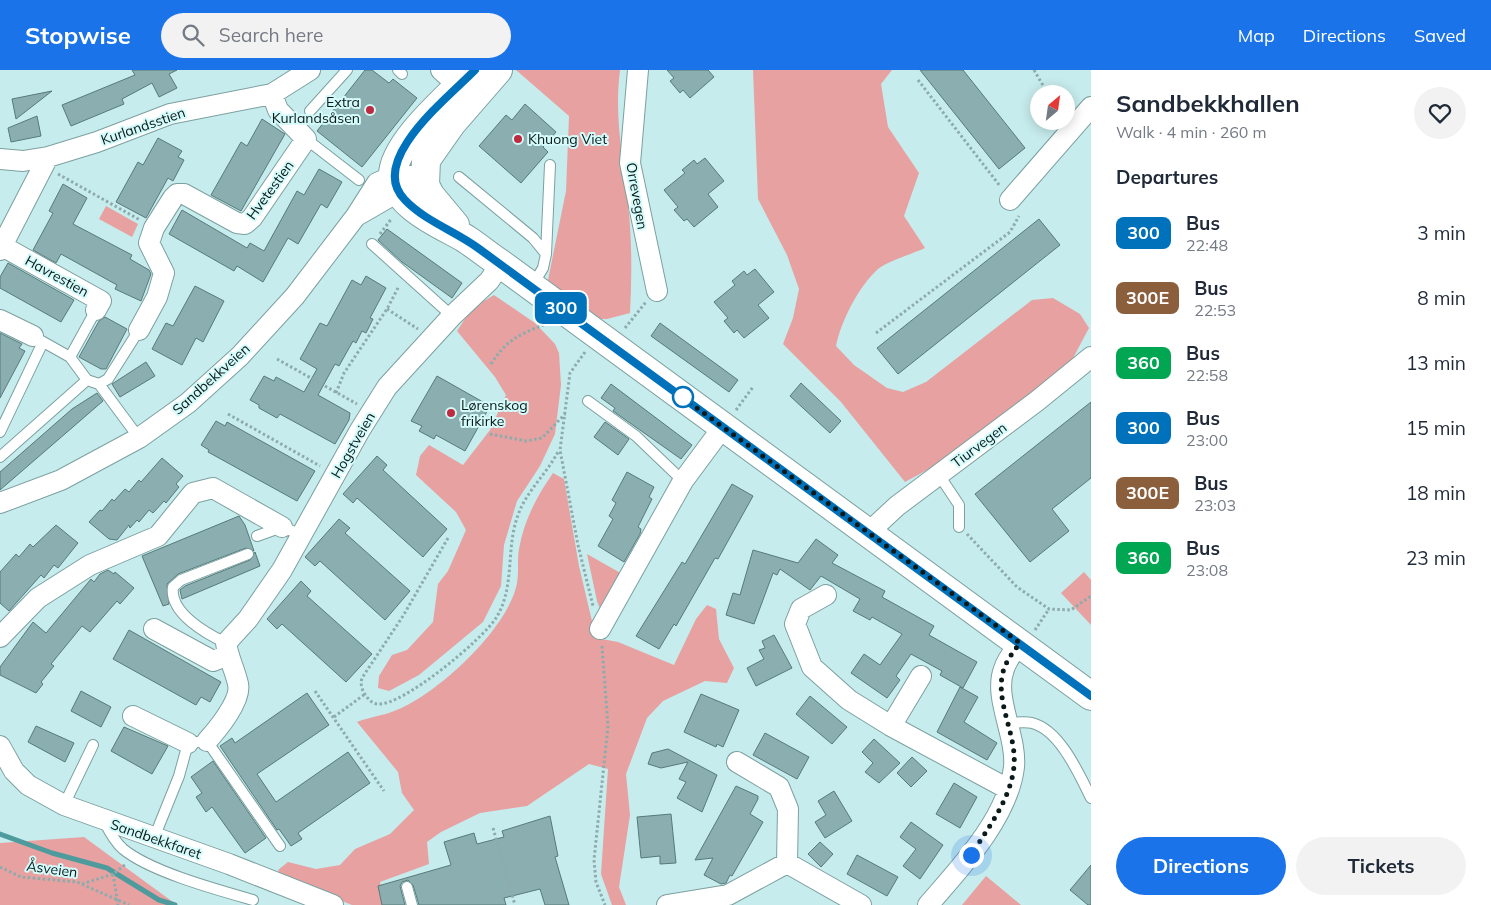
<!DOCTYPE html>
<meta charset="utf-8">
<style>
:root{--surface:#fff;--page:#f2f2f3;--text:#1f2937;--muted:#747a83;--accent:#1a73e8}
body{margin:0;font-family:Mulish,sans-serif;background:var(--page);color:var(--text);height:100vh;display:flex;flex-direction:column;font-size:19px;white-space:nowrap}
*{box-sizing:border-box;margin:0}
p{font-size:16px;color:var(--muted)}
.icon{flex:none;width:28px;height:28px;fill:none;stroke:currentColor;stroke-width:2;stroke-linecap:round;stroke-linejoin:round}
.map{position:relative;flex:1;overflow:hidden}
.side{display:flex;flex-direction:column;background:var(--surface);width:400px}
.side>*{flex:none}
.badge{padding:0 10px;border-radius:8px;font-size:18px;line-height:32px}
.needle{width:32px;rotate:29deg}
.controls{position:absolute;left:1030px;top:15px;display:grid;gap:10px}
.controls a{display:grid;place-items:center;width:45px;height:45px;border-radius:50%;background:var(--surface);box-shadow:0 2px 12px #0003;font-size:25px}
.you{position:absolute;width:25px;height:25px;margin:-12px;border:4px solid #fff;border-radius:50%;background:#1a73e8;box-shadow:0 0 0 8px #1a73e833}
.map>.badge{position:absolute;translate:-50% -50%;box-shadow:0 0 0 2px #fff}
h2{padding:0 25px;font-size:19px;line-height:45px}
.round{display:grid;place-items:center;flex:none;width:52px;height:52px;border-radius:26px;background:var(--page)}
.head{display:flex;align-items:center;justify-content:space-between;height:85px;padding:0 25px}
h1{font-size:24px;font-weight:700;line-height:38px}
.cta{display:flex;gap:10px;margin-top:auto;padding:10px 25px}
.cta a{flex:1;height:58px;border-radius:30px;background:var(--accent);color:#fff;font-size:20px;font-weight:700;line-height:58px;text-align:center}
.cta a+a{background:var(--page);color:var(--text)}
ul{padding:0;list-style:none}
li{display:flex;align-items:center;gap:15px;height:65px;padding:0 25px}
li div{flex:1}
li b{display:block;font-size:19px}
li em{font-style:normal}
li .badge{min-width:55px;font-weight:700;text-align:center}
header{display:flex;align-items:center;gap:30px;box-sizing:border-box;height:70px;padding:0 25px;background:var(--accent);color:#fff}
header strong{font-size:24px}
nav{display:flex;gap:28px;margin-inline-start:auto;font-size:18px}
.search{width:350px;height:45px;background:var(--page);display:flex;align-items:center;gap:12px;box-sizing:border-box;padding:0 18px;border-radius:28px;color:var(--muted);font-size:19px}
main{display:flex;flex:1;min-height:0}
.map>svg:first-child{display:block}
.green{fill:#e7a1a1}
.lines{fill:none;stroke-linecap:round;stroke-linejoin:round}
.stream{stroke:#4e9b9d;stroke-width:5}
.building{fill:#8bafb0;stroke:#577a7a}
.service-casing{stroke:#7ca0a0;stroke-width:12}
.minor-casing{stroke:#7ca0a0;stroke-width:22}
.secondary-casing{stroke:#7ca0a0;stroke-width:30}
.path{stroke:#8eabac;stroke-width:3;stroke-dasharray:2.5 2.5;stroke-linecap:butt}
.service{stroke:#fff;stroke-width:10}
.minor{stroke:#fff;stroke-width:20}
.secondary{stroke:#fff;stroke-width:28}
.line-casing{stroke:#fff;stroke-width:11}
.line{stroke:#0072bc;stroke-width:8}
.walk{stroke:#0b1919;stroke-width:5;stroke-dasharray:0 9}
.poi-dot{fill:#bc2b3f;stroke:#d4fafa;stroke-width:2}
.stop-dot{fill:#fff;stroke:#0072bc;stroke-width:2.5}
.labels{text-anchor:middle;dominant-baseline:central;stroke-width:4;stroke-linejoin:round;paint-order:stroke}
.poi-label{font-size:14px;fill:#0b1919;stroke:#d4fafa;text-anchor:start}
.street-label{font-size:14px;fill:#0b1919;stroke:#d4fafa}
</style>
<header>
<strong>Stopwise</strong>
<div class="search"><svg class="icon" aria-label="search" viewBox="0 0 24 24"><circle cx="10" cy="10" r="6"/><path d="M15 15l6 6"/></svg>Search here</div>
<nav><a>Map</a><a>Directions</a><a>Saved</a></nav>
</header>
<main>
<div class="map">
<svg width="1091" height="835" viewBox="0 0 1091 835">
<rect width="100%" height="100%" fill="#c7eced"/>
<path class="green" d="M516 0H620C614 47 623 87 628 133 632 169 632 206 630 243L607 249H593L548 210 566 121 569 46Z
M753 0H892L881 14 888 57 919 103 904 146 925 178C912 184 888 191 878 199 859 216 841 251 836 276L854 295 887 318 903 322 926 312 1032 230 1053 228 1080 244 1089 258 1064 305 1006 342 975 365 949 388 905 412 841 332 783 274 793 248 799 219 787 185 758 129Z
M106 136 138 154 132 167 99 149Z
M494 225 535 253 555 274 559 283 561 315 555 364 540 396 517 431 504 475 501 516 483 552 419 605 389 621 378 618 379 606 392 585 407 580 433 552 438 514 448 501 466 460 456 442 416 405 420 386 429 375 463 395 490 360 506 325 495 307 457 261 472 238Z
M553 403 564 409 579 496 596 568 618 572 674 595 696 549 707 535 716 539 719 569 734 598 727 613 705 611 663 631 647 648 626 704 630 745 619 817 626 835H612L601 804 608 699 589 694 527 736 480 743 441 762 427 772 429 794 380 812 385 835H352L282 807 278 800 288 792 316 799 340 795 355 779 390 764 414 740 402 723 398 702 357 652C369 647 382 646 394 641 436 626 509 558 517 513 519 502 517 490 519 479 524 450 537 426 553 403Z
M587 484 624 505 602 544 597 531Z
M1084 502 1091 510V555L1061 523Z
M84 767 177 835H0V773Z
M986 806 1021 835H962Z"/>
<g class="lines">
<path class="stream" d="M0 764 52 783 107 798 159 830 175 835"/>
</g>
<path class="building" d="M132 0H177L169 4 177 18 159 27 152 13 122 29 124 34 71 56 62 35 135 5Z
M365 0H372L389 13 393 9 417 28 362 97 317 61Z
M667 0H708L714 7 690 28 683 20 680 23 670 11 674 8Z
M920 0H963L1025 78 999 99Z
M52 21 16 49 12 29Z
M525 34 556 62 543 77 548 82 521 113 479 76 506 45 512 50Z
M37 46 41 66 11 72 8 58Z
M262 49 285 64 241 141 211 125 241 72 247 76Z
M158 68 182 81 178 87 184 90 173 111 168 108 146 148 116 132 138 92 143 95Z
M705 88 724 111 708 124 718 137 694 157 687 149 684 151 674 140 678 137 664 120 685 103 682 100 694 90 697 94Z
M319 99 342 112 327 138 321 134 298 174 288 168 263 212 237 196 234 201 169 164 182 140 247 178 250 173 264 181 297 121 304 125Z
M63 114 87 128 73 154 132 185 130 189 149 200 151 204 141 231 115 219 117 215 61 184 56 193 33 180 53 143 49 141Z
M1039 149 1060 175 898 304 877 278Z
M387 159 462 213 452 228 402 192 378 170Z
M8 193 74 230 61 252 0 218V207Z
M755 199 774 222 758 235 769 248 744 268 737 260 734 263 724 251 728 248 714 232 735 215 732 211 744 201 747 205Z
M366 206 386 218 370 248 373 249 366 263 362 261 356 273 353 271 339 296 335 294 318 325 350 343 349 350 335 374 280 344 277 348 259 338V335L250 330 264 306 274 311 276 307 304 322 317 299 300 289 320 253 327 256 352 210 361 215Z
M195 216 224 231 203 272 196 268 182 295 152 279 166 253 173 256Z
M105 247 127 259 106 299H101L79 287 99 251Z
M660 253 738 310 729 322 651 266Z
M0 263 22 274 19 278 25 281 0 328Z
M146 292 155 306 120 327 112 314Z
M437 306 490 336 465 381 436 365 434 369 419 361 422 356 411 351Z
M801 313 841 351 830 363 790 326Z
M611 314 692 375 681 389 613 341 615 338 601 328Z
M97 323 103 331 0 420V402L72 339Z
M1091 332V408L1052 439 1069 461 1030 492 975 424Z
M216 351 225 356 227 352 315 401 297 431 208 382 209 380 201 375Z
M605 352 629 369 618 385 594 367Z
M377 386 387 395 383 400 447 459 423 487 357 428 353 433 343 424Z
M162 388 183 406 176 414 179 417 166 433 164 431 153 443 149 440 139 452 137 450 130 458 129 455 117 470 109 469 89 452 100 440 102 441 112 429 114 431 125 419 129 422 139 410 141 412Z
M627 402 654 417 649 427 652 429 638 457 641 459 640 464 624 492 598 476 613 449 609 446 616 433 612 430Z
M732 414 753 426 718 489 715 488 676 556 674 554 659 579 636 566 682 492 685 494Z
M239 446 245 455 254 481 246 478 178 504 167 514 169 534 163 536 142 486Z
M339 449 350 458 345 463 410 521 385 550 320 491 315 496 305 487Z
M56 455 78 473 58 498 54 495 44 508 41 505 9 541 0 533V502L16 484 19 487 30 474 33 477Z
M816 469 838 485 832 493 885 521 882 527 934 556 929 565 977 592 963 618 940 605 942 601 911 584 896 606 900 610 887 628 851 603 864 584 880 595 902 564 872 547 870 550 853 541 860 529 821 506 810 520 780 499 777 505 773 503 754 554 726 545 733 523 740 525 753 480 798 493Z
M255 482 260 496 182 529 180 520 185 516 250 490Z
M108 500 114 504 115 502 134 518 120 534 117 531 90 562 82 556 51 594 54 596 41 612 43 614 36 623 0 605V597L33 552 46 563 91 509 94 512 100 504Z
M301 511 311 521 307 526 372 584 346 612 282 554 277 559 267 549Z
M129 560 221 612 210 632 201 627 196 635 113 589Z
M774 565 792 598 756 616 747 598 764 589 759 580 765 578 762 571Z
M960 617 978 627 964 652 997 673 987 690 937 662Z
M81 621 111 637 101 657 71 641Z
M307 623 329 655 257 704 276 732 348 682 370 713 298 763 302 769 291 776 279 759 277 760 220 676 232 668 235 673Z
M701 624 739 640 723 677 717 674 716 677 684 662Z
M810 626 847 657 832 674 796 644Z
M36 656 74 673 65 692 28 672Z
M124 657 168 676 152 704 111 681Z
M765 663 809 687 797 709 753 685Z
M874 669 900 693 879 713 865 702 873 693 862 682Z
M668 679 717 705 702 742 677 728 686 712 679 709 688 692 661 698 648 694 652 683Z
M912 687 927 701 911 717 897 703Z
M213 691 266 768 245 783 212 737 206 742 196 727 202 723 191 707Z
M954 713 977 727 960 758 936 744Z
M736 716 758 726V729L750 744 763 752 732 806 730 805 726 813 721 814 704 805 713 788 695 790Z
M834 721 852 751 825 768 815 752 826 745 818 731Z
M671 744 676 793 660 794V786L641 788 637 747Z
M550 746 558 786 555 787 569 835H545L540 819 504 828 506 835H419L413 815 408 810 402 812 400 816 405 835H382L378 816 451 795 444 772 474 763 477 774 504 767 502 761Z
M911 752 943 775 920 809 903 796 916 779 900 767Z
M820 772 833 784 821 797 808 784Z
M857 785 898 807 887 826 847 804Z
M1091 795V835H1088L1070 820Z"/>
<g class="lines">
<defs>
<path id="service" d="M398 0 402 4
M310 41 347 0
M306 69 359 110
M459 107 533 168 546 184 543 198 532 216
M372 174 452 246
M546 184 550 95
M38 269 70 287
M87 310 70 287 96 240
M99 314 108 309 139 260
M588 331 636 366 683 411
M0 362 43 272
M0 387 87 310 99 314 139 368
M939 405 959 435V457
M257 466 282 457 302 465
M226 573C207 564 169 543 173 517L181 510 248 484
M1008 653C1016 653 1024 651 1032 653 1060 660 1079 704 1091 728
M64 735 93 675
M104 751C109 761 115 772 123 779 151 802 218 820 253 830
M154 768 179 706 188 673 207 671 280 776
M407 817 412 835"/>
<path id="minor" d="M441 0 469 25
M638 0 630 93 657 221
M0 89 23 91 48 87 97 72 170 44 272 24 310 0
M1010 130 1091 37
M358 145 410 115
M2 176 101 231 96 240
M0 180 48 87
M0 250 33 266
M139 260 157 227 164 203 149 173 154 158 173 128 177 124H184L237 153 245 154 252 148 306 69 278 40 272 24
M0 433 61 410 139 368 188 333 240 286 295 226 356 146 377 113 393 106H424
M868 463 897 436 1037 331 1091 287
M826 525 801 539 795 554 812 597 849 630 891 656 1008 719
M154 559 213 591 228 585
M600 559 683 411 723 357
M0 567 38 528 90 495 158 466 193 423 213 418 282 457
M133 646 188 673
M891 656 921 606
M207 671C217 660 242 630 238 614 235 600 228 587 226 573L248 549 282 500 360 360 387 317 452 246 489 211 501 194
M0 676 14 701 28 715 64 735 229 794 333 835
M737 692 779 717 788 739 787 793 861 835
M667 835 728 825 787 793
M928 835C960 798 1008 748 1014 697 1017 666 993 627 1004 599 1007 589 1014 581 1020 573"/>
<path id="secondary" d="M475 0C453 23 391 74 393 107 395 120 404 130 414 138 430 151 449 159 466 169 478 177 489 186 501 194L1091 626
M455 155 430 125 425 115 426 90 452 53 498 0"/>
</defs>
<use href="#service" class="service-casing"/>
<use href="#minor" class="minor-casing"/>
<use href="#secondary" class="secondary-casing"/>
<path class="path" d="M1034 0 1048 24
M918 10 1000 116
M58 104 140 150
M380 164 392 148
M387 239 418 259
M625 258 646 232
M876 263 1010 162 1019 146
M585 282 570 303 560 380 578 475 593 536
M277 289 357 334
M491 294C506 270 520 264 546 254
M336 323 344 303 387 239 399 216
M736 340 753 317
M228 344 320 396
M490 364 526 371 542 368 565 344
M967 464 1017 517 1049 539 1071 540 1091 526
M448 468 403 546 362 608C360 615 362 620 366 626 369 630 373 634 378 634 403 636 483 569 496 548 515 518 506 480 517 448 525 422 547 404 559 380
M1035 560 1049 539
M602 576 608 656 594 790 596 812 605 835
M315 621 384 721
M334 647 365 624
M493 758 515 835
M0 797 21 807 77 812 129 835
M113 804 118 835
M82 814 113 804 126 794"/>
<use href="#service" class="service"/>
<use href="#minor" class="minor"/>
<use href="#secondary" class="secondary"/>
</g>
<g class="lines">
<defs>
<path id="line" d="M475 0C449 27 366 91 405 130 425 151 455 161 478 178L1091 626"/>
</defs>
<use href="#line" class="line-casing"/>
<use href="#line" class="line"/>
<path class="walk" d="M683 327 679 325 1020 573C1013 582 1006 591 1003 602 995 632 1017 665 1014 696 1011 729 988 758 971 785"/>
</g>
<g class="poi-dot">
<circle cx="370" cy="40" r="5"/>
<circle cx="518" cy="69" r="5"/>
<circle cx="451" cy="343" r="5"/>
</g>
<circle class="stop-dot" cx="683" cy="327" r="10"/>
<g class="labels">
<g class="poi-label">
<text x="360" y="32" text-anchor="end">Extra<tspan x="360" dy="16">Kurlandsåsen</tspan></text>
<text x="528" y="69">Khuong Viet</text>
<text x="461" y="335">Lørenskog<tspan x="461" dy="16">frikirke</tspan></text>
</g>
<g class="street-label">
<text transform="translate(143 56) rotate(-19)">Kurlandsstien</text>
<text transform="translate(270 120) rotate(-54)">Hvetestien</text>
<text transform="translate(637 126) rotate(80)">Orrevegen</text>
<text transform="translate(57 206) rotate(29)">Havrestien</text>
<text transform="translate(211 309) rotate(-42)">Sandbekkveien</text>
<text transform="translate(353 375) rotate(-60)">Hogstveien</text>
<text transform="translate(979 375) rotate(-37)">Tiurvegen</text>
<text transform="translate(156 769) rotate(19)">Sandbekkfaret</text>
<text transform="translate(52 799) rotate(8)">Åsveien</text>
</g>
</g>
</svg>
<div class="controls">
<a><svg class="needle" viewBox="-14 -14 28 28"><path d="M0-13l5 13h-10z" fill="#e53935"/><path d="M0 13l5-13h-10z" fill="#747a83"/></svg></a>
</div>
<div class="you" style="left:971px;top:785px"></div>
<b class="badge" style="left:561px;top:238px;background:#0072bc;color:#fff">300</b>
</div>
<section class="side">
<div class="head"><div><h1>Sandbekkhallen</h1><p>Walk · 4 min · 260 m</p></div><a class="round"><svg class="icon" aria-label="heart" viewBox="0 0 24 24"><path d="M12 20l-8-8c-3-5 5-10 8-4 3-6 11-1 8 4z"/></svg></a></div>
<h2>Departures</h2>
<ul>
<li><span class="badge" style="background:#0072bc;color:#fff">300</span><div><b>Bus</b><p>22:48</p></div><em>3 min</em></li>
<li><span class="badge" style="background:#8b5e3c;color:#fff">300E</span><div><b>Bus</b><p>22:53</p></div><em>8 min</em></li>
<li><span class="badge" style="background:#00a651;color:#fff">360</span><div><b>Bus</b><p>22:58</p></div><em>13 min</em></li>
<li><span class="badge" style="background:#0072bc;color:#fff">300</span><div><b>Bus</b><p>23:00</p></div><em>15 min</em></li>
<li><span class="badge" style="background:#8b5e3c;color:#fff">300E</span><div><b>Bus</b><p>23:03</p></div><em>18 min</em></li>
<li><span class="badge" style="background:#00a651;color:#fff">360</span><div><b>Bus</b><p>23:08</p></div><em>23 min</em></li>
</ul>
<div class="cta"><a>Directions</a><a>Tickets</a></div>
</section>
</main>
